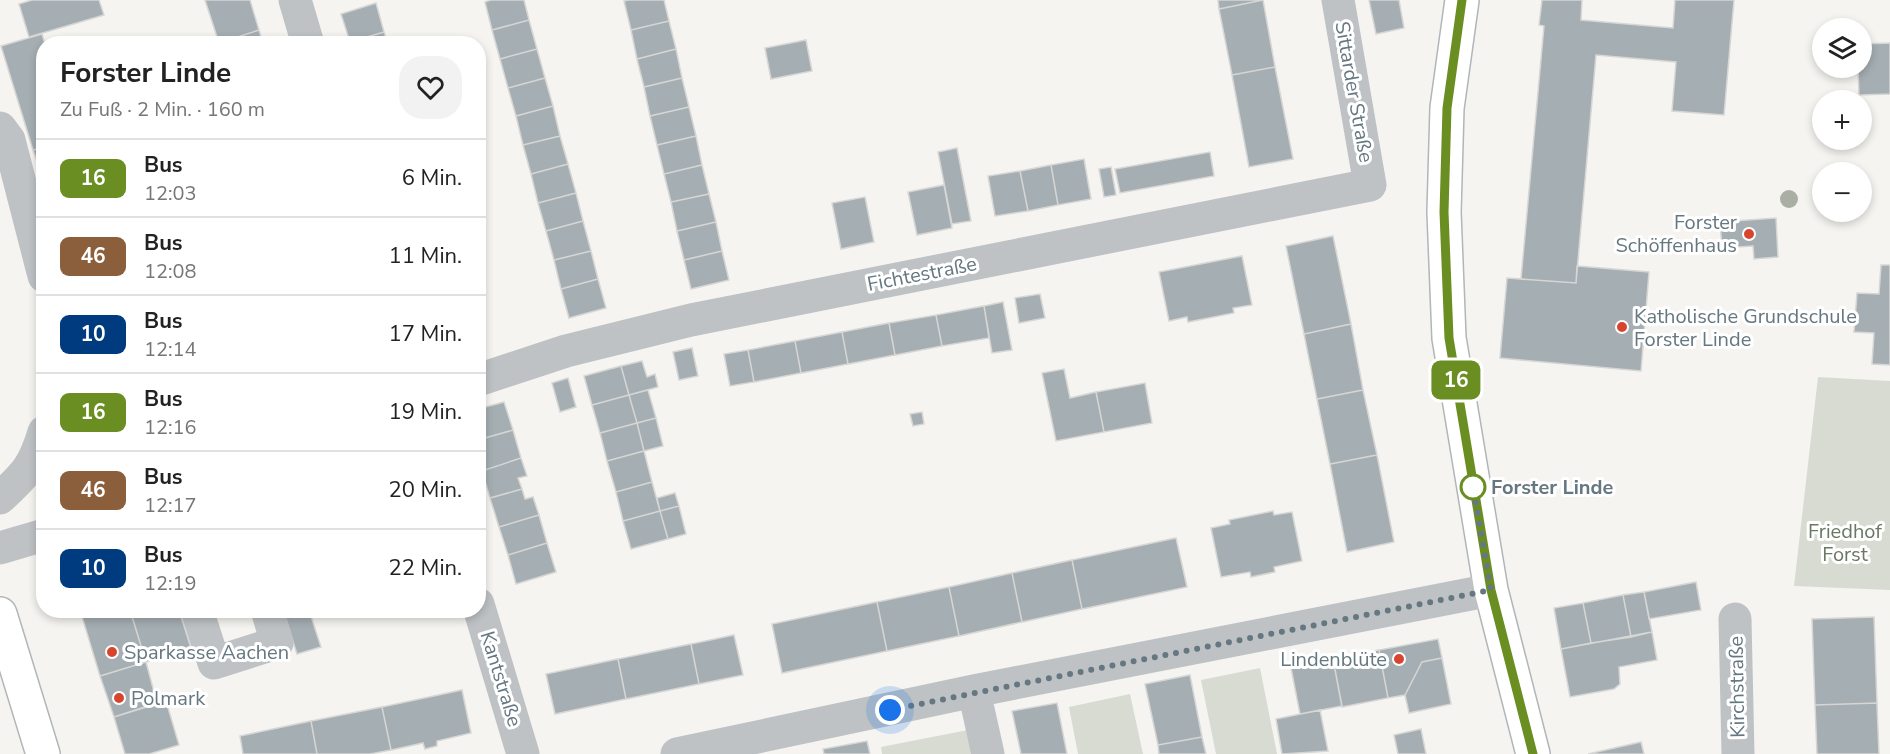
<!DOCTYPE html>
<html lang="de">
<meta charset="utf-8">
<style>
:root{--surface:#fff;--page:#f2f2f2;--text:#222;--muted:#767676;--line:#e0e0e0}
body{margin:0;font-family:"Nunito Sans",sans-serif;background:var(--page);color:var(--text);height:100vh;display:flex;flex-direction:column;font-size:22px;white-space:nowrap}
*{box-sizing:border-box;margin:0}
p{font-size:20px;color:var(--muted)}
.icon{flex:none;width:33px;height:33px;fill:none;stroke:currentColor;stroke-width:2;stroke-linecap:round;stroke-linejoin:round}
.map{position:relative;flex:1;overflow:hidden}
.details{position:absolute;left:36px;top:36px;width:450px;height:582px;display:flex;flex-direction:column;background:var(--surface);border-radius:24px;box-shadow:0 3px 9px #0003}
.details>*{flex:none}
.badge{padding:0 12px;border-radius:9px;font-size:21px;line-height:39px}
.controls{position:absolute;left:1812px;top:18px;display:grid;gap:12px}
.controls a{display:grid;place-items:center;width:60px;height:60px;border-radius:50%;background:var(--surface);box-shadow:0 3px 9px #0003;font-size:30px}
.you{position:absolute;width:30px;height:30px;margin:-15px;border:4px solid #fff;border-radius:50%;background:#1a73e8;box-shadow:0 0 0 9px #1a73e833}
.map>.badge{position:absolute;translate:-50% -50%;box-shadow:0 0 0 3px #fff}
.round{display:grid;place-items:center;flex:none;width:63px;height:63px;border-radius:24px;background:var(--page)}
.head{display:flex;align-items:center;justify-content:space-between;height:102px;padding:0 24px}
h1{font-size:28px;font-weight:700;line-height:45px}
ul{padding:0;list-style:none}
li{display:flex;align-items:center;gap:18px;height:78px;padding:0 24px;border-top:2px solid var(--line)}
li div{flex:1}
li b{display:block;font-size:22px}
li em{font-style:normal}
li .badge{min-width:66px;font-weight:700;text-align:center}
.map>svg:first-child{display:block}
.green{fill:#d7dbd2}
.building{fill:#a5aeb2;stroke:#d6d6d4;stroke-width:1.5}
.lines{fill:none;stroke-linecap:round;stroke-linejoin:round}
.major-casing{stroke:#b1b6b9;stroke-width:36}
.minor{stroke:#bec2c5;stroke-width:33}
.major{stroke:#fff;stroke-width:33}
.tree{fill:#a9b0a3}
.line-casing{stroke:#fff;stroke-width:14}
.line{stroke:#6b8e23;stroke-width:9}
.walk{stroke:#657780;stroke-width:6;stroke-dasharray:0 10.8}
.poi-dot{fill:#d8452e;stroke:#fff;stroke-width:2}
.stop-dot{fill:#fff;stroke:#6b8e23;stroke-width:3}
.labels{text-anchor:middle;dominant-baseline:central;stroke-width:6;stroke-linejoin:round;paint-order:stroke}
.street-label{font-size:20px;fill:#657780;stroke:#fff}
.poi-label{font-size:20px;fill:#657780;stroke:#fff;text-anchor:start}
.stop-label{font-size:20px;font-weight:bold;fill:#657780;stroke:#fff;text-anchor:start}
.park-label{font-size:20px;fill:#6a7864;stroke:#fff}
</style>
<div class="map">
<svg width="1890" height="754" viewBox="0 0 1890 754">
<rect width="100%" height="100%" fill="#f5f4f1"/>
<path class="green" d="M1818 377 1890 381V590L1794 586Z
M1260 668 1277 754H1216L1201 680Z
M1130 694 1143 754H1078L1069 707Z
M968 730 973 754H882L881 747Z"/>
<path class="building" d="M32 0H99L104 15 29 37 19 4Z
M205 0H250L259 30 219 43Z
M491 0H524L529 20 492 30 485 2Z
M629 0H664L669 21 631 30 624 1Z
M1218 0H1263L1219 9Z
M1263 0 1275 67 1232 75 1219 9Z
M1369 0H1399L1404 28 1376 34Z
M1542 0H1582L1581 20 1673 28 1675 0H1734L1724 115 1672 111 1676 62 1596 55 1576 283 1521 279 1544 26 1539 25Z
M376 3 384 32 350 42 341 14Z
M529 20 537 49 500 59 492 30Z
M669 21 676 49 637 59 631 30Z
M259 30 263 44H219V43Z
M384 32 388 44H350V42Z
M42 34 45 44 44 147 33 150 1 46Z
M806 40 812 71 771 79 765 48Z
M1890 43V94L1859 95 1858 68H1862V44Z
M537 49 545 78 508 88 500 59Z
M676 49 682 78 644 87 637 59Z
M1275 67 1293 159 1249 167 1232 75Z
M545 78 553 106 516 116 508 88Z
M682 78 689 107 650 116 644 87Z
M553 106 560 136 523 145 516 116Z
M689 107 696 136 657 145 650 116Z
M560 136 568 164 531 174 523 145Z
M696 136 702 165 664 174 657 145Z
M44 147V182L33 150Z
M957 148 971 221 952 224 938 152Z
M1210 152 1214 176 1120 193 1115 169Z
M1084 159 1091 199 1058 205 1051 165Z
M568 164 576 193 538 203 531 174Z
M702 165 709 194 671 202 664 174Z
M1051 165 1058 205 1028 211 1020 171Z
M1111 167 1116 195 1104 197 1099 169Z
M1020 171 1028 211 995 216 988 176Z
M944 185 952 228 917 235 908 192Z
M576 193 583 221 546 231 538 203Z
M709 194 716 222 677 231 671 202Z
M865 197 874 242 841 249 832 203Z
M1776 218 1778 257 1754 259 1753 246 1722 248 1720 222Z
M583 221 591 251 554 260 546 231Z
M716 222 722 251 684 260 677 231Z
M1333 236 1351 324 1304 334 1286 246Z
M591 251 598 279 561 289 554 260Z
M722 251 729 280 691 289 684 260Z
M1242 256 1252 305 1233 308 1234 313 1188 322 1187 317 1169 321 1159 272Z
M1881 265H1890V365L1872 364 1874 333 1854 332 1857 293 1879 294Z
M1577 266 1649 272 1641 371 1500 358 1507 278 1576 283Z
M598 279 606 308 569 318 561 289Z
M1040 294 1045 318 1019 323 1015 298Z
M1003 302 1012 350 992 353 984 306Z
M984 306 989 338 942 346 936 315Z
M936 315 942 346 895 355 889 323Z
M889 323 895 355 848 364 842 332Z
M1351 324 1363 390 1317 399 1304 334Z
M842 332 848 364 801 373 795 341Z
M795 341 801 373 754 382 748 350Z
M692 348 698 376 679 380 673 352Z
M748 350 754 382 730 386 724 354Z
M642 361 647 377 655 374 658 387 629 395 621 366Z
M621 366 629 395 592 405 584 376Z
M1064 369 1070 398 1096 392 1104 432 1056 441 1042 373Z
M568 378 576 407 560 412 552 383Z
M1145 383 1152 423 1104 432 1096 392Z
M648 390 656 418 637 423 629 395Z
M1363 390 1377 455 1330 464 1317 399Z
M629 395 637 423 600 433 592 405Z
M504 402 513 430 478 440V409Z
M922 412 924 424 913 426 910 414Z
M656 418 663 446 644 451 637 423Z
M637 423 644 451 607 461 600 433Z
M513 430 521 458 482 471 478 440Z
M644 451 652 482 616 492 607 461Z
M1377 455 1394 542 1347 552 1330 464Z
M521 458 527 476 518 478 522 489 490 498 482 471Z
M652 482 660 511 623 521 616 492Z
M522 489 525 499 533 497 539 515 499 527 490 498Z
M675 493 679 506 660 511 657 498Z
M679 506 686 534 668 539 660 511Z
M660 511 668 539 631 549 623 521Z
M1273 511 1274 515 1292 512 1302 561 1274 567 1275 572 1251 577 1250 572 1221 577 1211 528 1230 524 1229 520Z
M539 515 547 543 508 555 499 527Z
M1176 538 1187 587 1082 609 1072 560Z
M547 543 556 572 516 584 508 555Z
M1072 560 1082 609 1022 622 1012 573Z
M1012 573 1022 622 959 636 949 587Z
M1696 582 1701 610 1649 619 1644 592Z
M949 587 959 636 887 651 877 602Z
M1644 592 1652 632 1631 637 1623 595Z
M1623 595 1631 637 1591 643 1583 603Z
M877 602 887 651 782 673 772 624Z
M1583 603 1591 643 1561 649 1554 608Z
M80 610H130L146 662 100 676Z
M130 610H179L191 648 146 662Z
M283 610H309L321 647 297 654Z
M1874 617 1877 703 1815 705 1812 619Z
M1652 632 1657 660 1619 667 1620 684 1614 689 1570 697 1561 649Z
M734 635 743 675 699 684 691 644Z
M1438 639 1442 658 1422 662 1405 695 1388 698 1379 650Z
M691 644 699 684 626 699 618 659Z
M1379 650 1388 698 1342 707 1333 659Z
M1442 658 1451 704 1409 713 1405 695 1422 662Z
M618 659 626 699 555 714 546 674Z
M1333 659 1342 706 1300 714 1291 668Z
M146 662 157 703 114 717 100 676Z
M1190 675 1202 737 1158 745 1145 684Z
M462 690 471 733 437 741V746L425 749 423 743 391 750 382 707Z
M166 701 179 745 149 754H125L114 717Z
M1057 703 1067 754H1021L1012 711Z
M1877 703 1879 754H1817L1815 705Z
M382 707 391 750 370 754H317L311 721Z
M1320 710 1328 751 1282 754 1276 719Z
M311 721 317 754H243L240 736Z
M1421 729 1426 754H1398L1394 735Z
M1202 737 1206 754H1159L1158 745Z
M867 741 870 754H824L823 749Z
M1641 742 1644 754H1588Z"/>
<g class="lines">
<defs>
<path id="major" d="M1462 0 1447 108 1444 212 1449 338 1491 590 1533 754
M0 614 43 754"/>
</defs>
<use href="#major" class="major-casing"/>
<path class="minor" d="M295 0 308 44
M0 128 9 140 44 276
M478 380 566 351 691 320 1370 185 1338 0
M0 498C26 474 34 466 44 432
M0 548 44 535
M478 604 523 754
M197 610 214 663 277 643 267 610
M1735 619 1738 754
M974 691 988 754
M677 754 974 691 1491 590"/>
<use href="#major" class="major"/>
</g>
<circle class="tree" cx="1789" cy="199" r="9"/>
<g class="lines">
<defs>
<path id="line" d="M1462 0 1447 108 1444 212 1449 338 1491 590 1533 754"/>
</defs>
<use href="#line" class="line-casing"/>
<use href="#line" class="line"/>
<path class="walk" d="M890 710 1491 590 1473 487"/>
</g>
<g class="poi-dot">
<circle cx="1749" cy="234" r="6"/>
<circle cx="1622" cy="327" r="6"/>
<circle cx="112" cy="652" r="6"/>
<circle cx="1399" cy="659" r="6"/>
<circle cx="119" cy="698" r="6"/>
</g>
<circle class="stop-dot" cx="1473" cy="487" r="12"/>
<g class="labels">
<g class="street-label">
<text transform="translate(1354 92) rotate(80)">Sittarder Straße</text>
<text transform="translate(922 274) rotate(-11)">Fichtestraße</text>
<text transform="translate(501 679) rotate(73)">Kantstraße</text>
<text transform="translate(1737 687) rotate(-91)">Kirchstraße</text>
</g>
<g class="poi-label">
<text x="1737" y="222" text-anchor="end">Forster<tspan x="1737" dy="23">Schöffenhaus</tspan></text>
<text x="1634" y="316">Katholische Grundschule<tspan x="1634" dy="23">Forster Linde</tspan></text>
<text x="124" y="652">Sparkasse Aachen</text>
<text x="1387" y="659" text-anchor="end">Lindenblüte</text>
<text x="131" y="698">Polmark</text>
</g>
<g class="stop-label">
<text x="1491" y="487">Forster Linde</text>
</g>
<g class="park-label">
<text x="1845" y="531">Friedhof<tspan x="1845" dy="23">Forst</tspan></text>
</g>
</g>
</svg>
<div class="controls">
<a><svg class="icon" aria-label="layers" viewBox="0 0 24 24"><path d="M12 4l9 5-9 5-9-5zM3 14l9 5 9-5"/></svg></a>
<a>+</a>
<a>−</a>
</div>
<div class="you" style="left:890px;top:710px"></div>
<b class="badge" style="left:1456px;top:380px;background:#6b8e23;color:#fff">16</b>
<section class="details">
<div class="head"><div><h1>Forster Linde</h1><p>Zu Fuß · 2 Min. · 160 m</p></div><a class="round"><svg class="icon" aria-label="heart" viewBox="0 0 24 24"><path d="M12 20l-8-8c-3-5 5-10 8-4 3-6 11-1 8 4z"/></svg></a></div>
<ul>
<li><span class="badge" style="background:#6b8e23;color:#fff">16</span><div><b>Bus</b><p>12:03</p></div><em>6 Min.</em></li>
<li><span class="badge" style="background:#8b5e3c;color:#fff">46</span><div><b>Bus</b><p>12:08</p></div><em>11 Min.</em></li>
<li><span class="badge" style="background:#003b80;color:#fff">10</span><div><b>Bus</b><p>12:14</p></div><em>17 Min.</em></li>
<li><span class="badge" style="background:#6b8e23;color:#fff">16</span><div><b>Bus</b><p>12:16</p></div><em>19 Min.</em></li>
<li><span class="badge" style="background:#8b5e3c;color:#fff">46</span><div><b>Bus</b><p>12:17</p></div><em>20 Min.</em></li>
<li><span class="badge" style="background:#003b80;color:#fff">10</span><div><b>Bus</b><p>12:19</p></div><em>22 Min.</em></li>
</ul>
</section>
</div>
